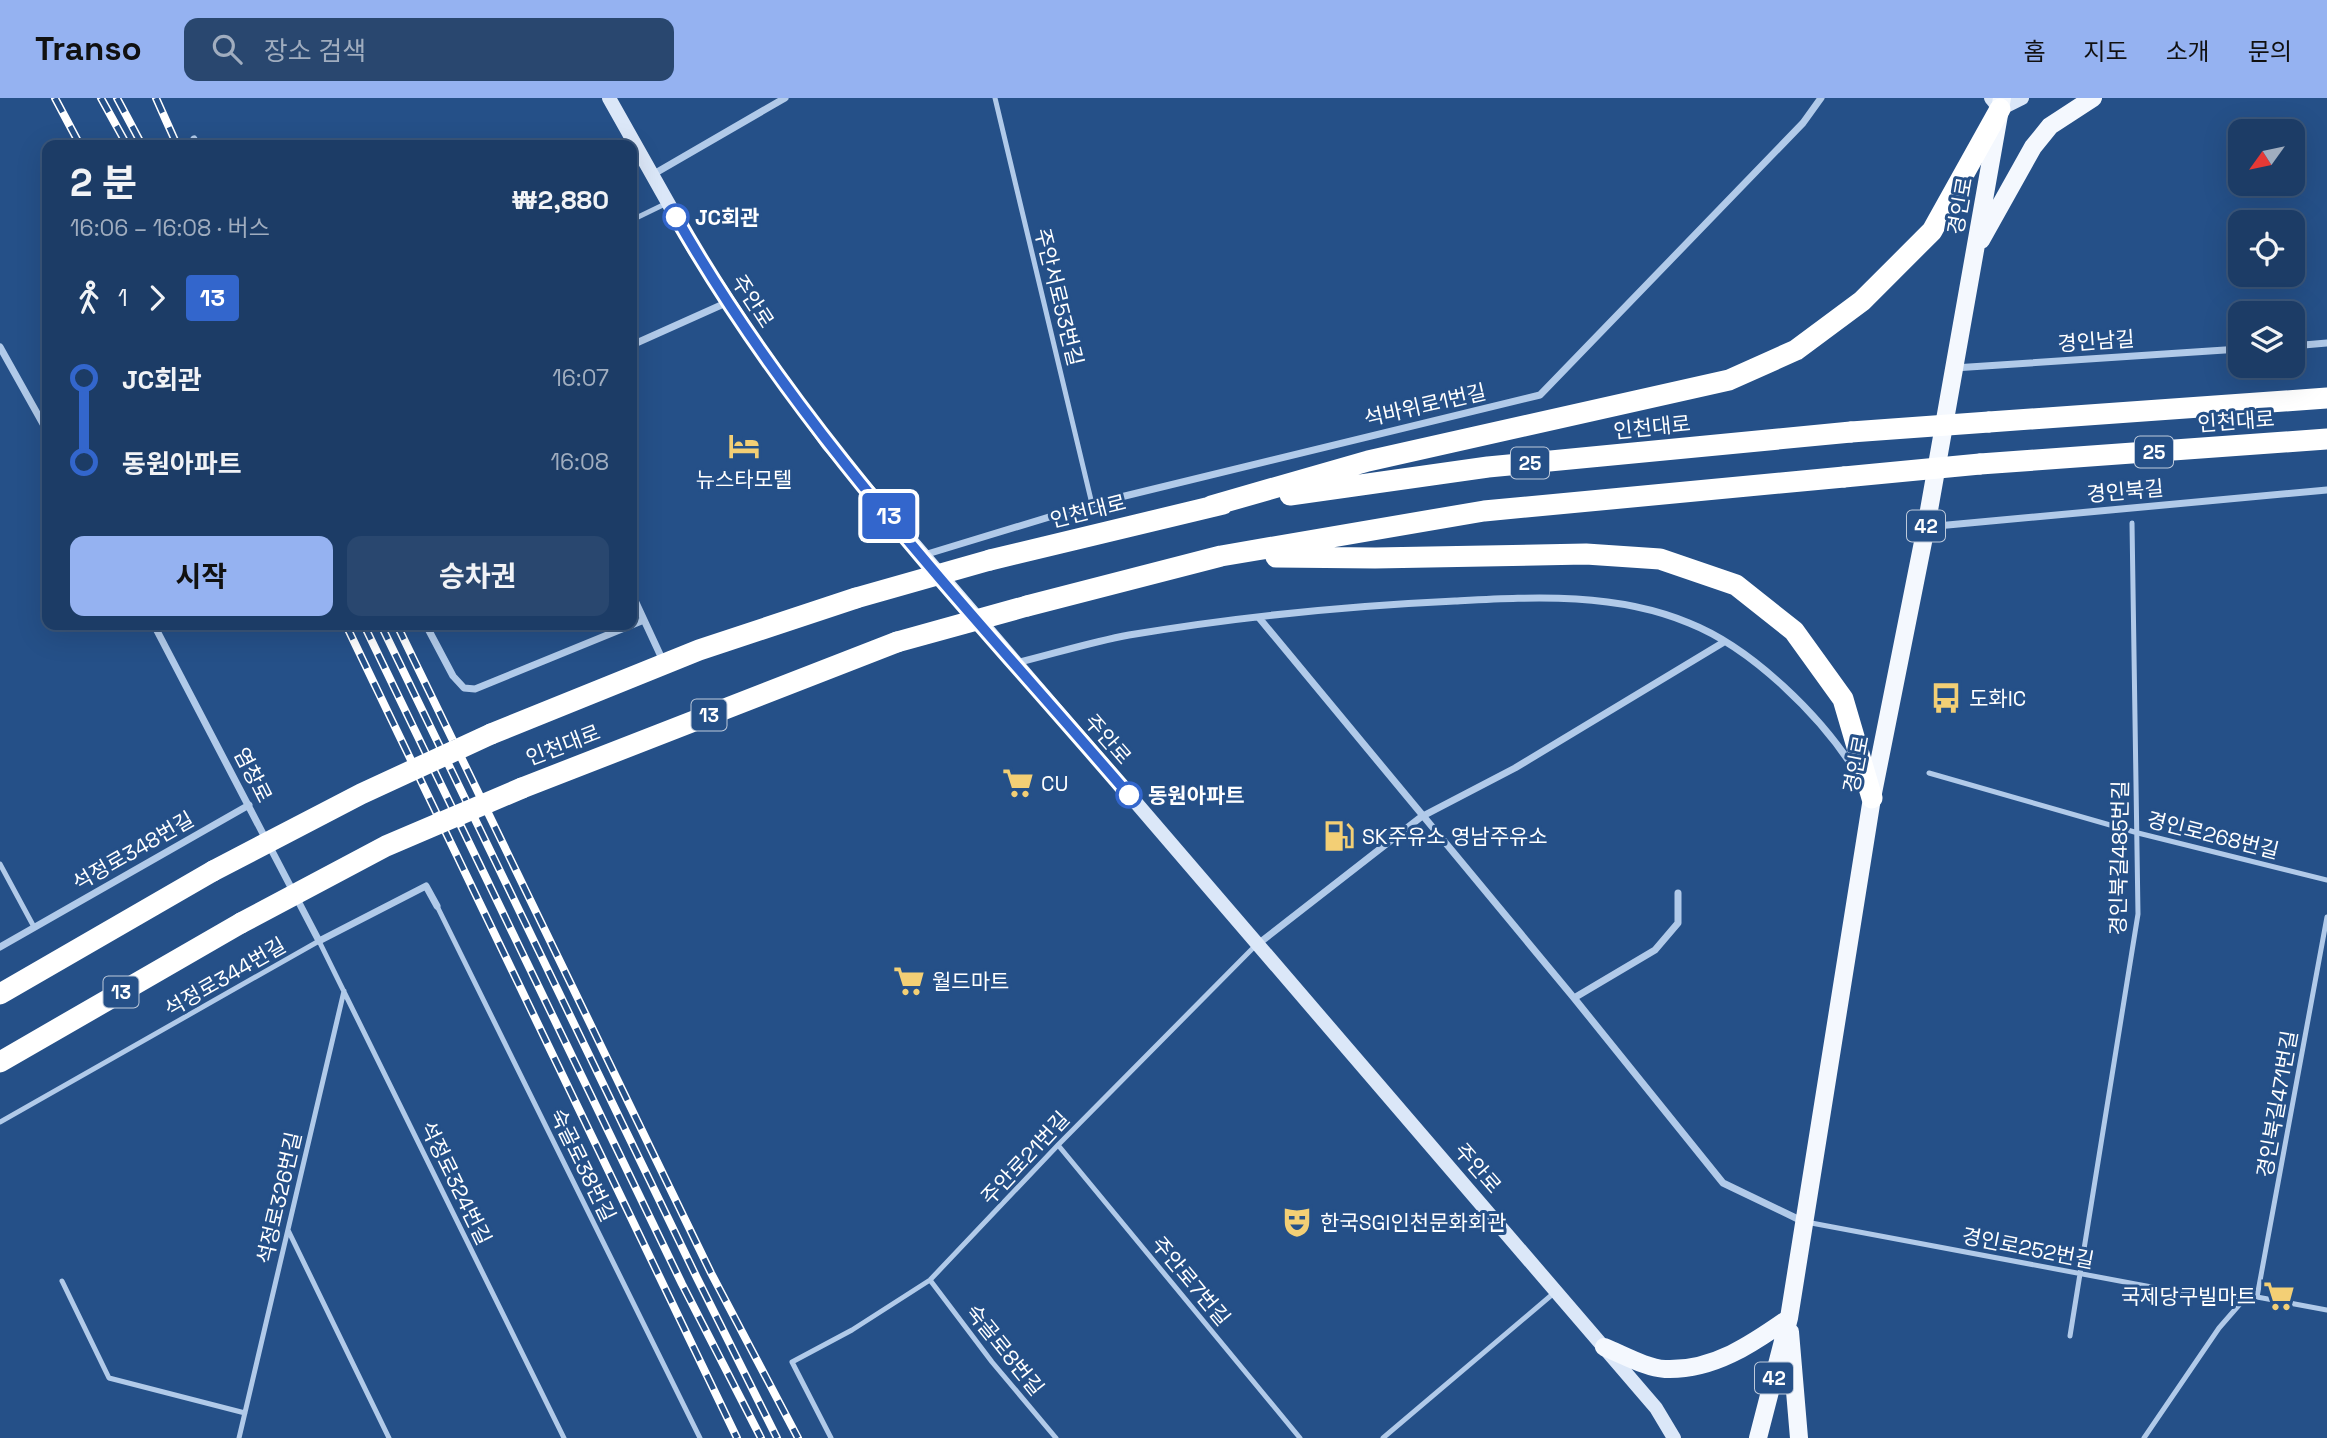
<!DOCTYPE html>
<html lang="ko">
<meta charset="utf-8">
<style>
:root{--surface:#1c3c66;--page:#29476f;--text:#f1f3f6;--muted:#a0adbf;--line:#3a567a;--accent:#95b2f1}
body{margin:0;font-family:"Space Grotesk","Noto Sans KR",sans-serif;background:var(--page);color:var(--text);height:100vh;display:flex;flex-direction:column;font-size:26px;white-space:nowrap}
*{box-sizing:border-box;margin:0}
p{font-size:23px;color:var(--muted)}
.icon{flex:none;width:38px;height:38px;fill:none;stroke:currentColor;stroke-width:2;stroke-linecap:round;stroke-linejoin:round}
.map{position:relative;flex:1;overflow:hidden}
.side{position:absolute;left:42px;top:42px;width:595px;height:490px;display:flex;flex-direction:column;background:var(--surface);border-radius:14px;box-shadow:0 7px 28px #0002,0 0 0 2px var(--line)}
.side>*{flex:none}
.badge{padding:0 14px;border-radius:5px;font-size:24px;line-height:46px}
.needle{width:46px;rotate:237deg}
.buttons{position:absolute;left:2228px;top:21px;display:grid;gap:14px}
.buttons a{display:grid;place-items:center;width:77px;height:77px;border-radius:14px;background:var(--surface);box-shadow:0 7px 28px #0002,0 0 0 2px var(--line);font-size:35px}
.map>.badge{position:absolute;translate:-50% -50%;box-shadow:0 0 0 4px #fff}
.legs{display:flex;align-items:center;gap:10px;height:77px;padding:0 28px;font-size:23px}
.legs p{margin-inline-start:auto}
.summary{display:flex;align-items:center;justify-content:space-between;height:119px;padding:0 28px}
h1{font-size:38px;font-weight:700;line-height:52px}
.action{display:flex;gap:14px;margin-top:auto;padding:14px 28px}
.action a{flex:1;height:80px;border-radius:14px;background:var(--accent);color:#111;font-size:28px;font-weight:700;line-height:80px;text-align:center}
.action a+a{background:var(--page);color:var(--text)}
ul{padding:0 28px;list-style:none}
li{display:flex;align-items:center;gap:24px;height:84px;font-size:26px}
li i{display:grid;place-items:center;width:10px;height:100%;margin:0 9px;background:currentColor}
li i::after{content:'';width:18px;height:18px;margin:-9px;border:5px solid;border-radius:50%;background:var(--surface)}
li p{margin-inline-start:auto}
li:first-child i{background:linear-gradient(#0000 50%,currentColor 0)}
li:last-child i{background:linear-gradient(currentColor 50%,#0000 0)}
header{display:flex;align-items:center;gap:42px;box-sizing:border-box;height:98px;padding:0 35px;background:var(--accent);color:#111}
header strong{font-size:33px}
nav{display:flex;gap:38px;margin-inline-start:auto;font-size:24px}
.search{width:490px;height:63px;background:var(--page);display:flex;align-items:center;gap:18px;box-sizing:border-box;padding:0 24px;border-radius:14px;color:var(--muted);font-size:26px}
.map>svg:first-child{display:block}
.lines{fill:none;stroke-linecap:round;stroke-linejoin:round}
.lane{stroke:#b1cae9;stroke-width:5}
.street{stroke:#b1cae9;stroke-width:7}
.secondary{stroke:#dbe7f8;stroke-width:14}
.primary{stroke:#f4f8fe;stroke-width:18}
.highway{stroke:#fff;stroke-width:21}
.rail-casing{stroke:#fff;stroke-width:8}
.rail{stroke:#255088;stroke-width:5;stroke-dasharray:16;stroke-linecap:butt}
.highway-bridge{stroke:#fff;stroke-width:21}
.line-1-casing{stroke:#fff;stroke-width:16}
.line-1{stroke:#36c;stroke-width:10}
.stop-1-dot{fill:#fff;stroke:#36c;stroke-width:3.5}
.labels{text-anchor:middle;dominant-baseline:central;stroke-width:6;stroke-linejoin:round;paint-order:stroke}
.shield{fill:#255088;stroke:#becadb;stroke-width:2}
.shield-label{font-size:19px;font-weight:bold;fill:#fff}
.street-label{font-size:21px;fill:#fff;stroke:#255088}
.stop-label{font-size:21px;font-weight:bold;fill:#fff;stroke:#255088;text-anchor:start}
.poi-label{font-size:21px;fill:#fff;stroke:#255088;text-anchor:start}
</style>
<header>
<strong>Transo</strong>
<div class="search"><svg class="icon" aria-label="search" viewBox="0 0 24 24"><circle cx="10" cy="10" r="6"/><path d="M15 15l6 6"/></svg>장소 검색</div>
<nav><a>홈</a><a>지도</a><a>소개</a><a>문의</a></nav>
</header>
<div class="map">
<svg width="2327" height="1340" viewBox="0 0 2327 1340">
<rect width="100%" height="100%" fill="#255088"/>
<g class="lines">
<path class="lane" d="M995 0 1092 406
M632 122 667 105
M1929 675 2138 735 2327 782
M0 766 34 829
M437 808 700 1340
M0 1024 319 843 564 1340
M1058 1047 1300 1340
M1806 1124 2210 1200 2257 1199 2327 1212
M288 1132 389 1340
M930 1182 992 1264 1056 1340
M62 1183 109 1280 245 1315
M2257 1199 2327 819
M2070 1238 2138 816 2132 425
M239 1340 344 893
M831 1340 792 1264 852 1232 930 1182 1058 1047 1255 848
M1383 1340 1554 1195
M2144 1340 2219 1230 2246 1199"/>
<path class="street" d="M194 41 197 47
M652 77 785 0
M632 247 728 204
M2292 248 2327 245
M0 249 47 333
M1954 270 2240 251
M1926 429 2327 392
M924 457 1092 406 1540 297 1803 25 1821 0
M632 496 664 565
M1260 521 1574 900 1655 852 1678 825V795
M154 527 319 843 426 788 437 808
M426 527 453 578 464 590 475 591 644 522
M1016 565C1053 556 1091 544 1129 537 1236 519 1346 508 1455 503 1533 499 1615 494 1689 525 1752 550 1821 618 1856 674
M1258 846 1421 719 1515 670 1724 544
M0 849 249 707
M1574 900 1723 1085 1802 1123"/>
<path class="secondary" d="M609 0 694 151 755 244 828 346 1656 1310 1674 1340
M1991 0 2000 11 2022 0"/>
<path class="primary" d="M1981 142 2033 49 2050 28 2093 0
M1790 1234 1799 1340
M1604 1249C1622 1256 1646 1270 1665 1271 1713 1273 1752 1246 1789 1220
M1758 1340 1789 1220 1872 700 1926 429 2002 0"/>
<path class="highway" d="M1989 324 2327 300
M1980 366 2327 341
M1290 397 1488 369 1851 334
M1211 408 1368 363 1729 282 1796 252 1862 203 1932 133 2000 11
M1276 459 1375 460 1586 456 1660 461 1736 487 1794 533 1843 601 1872 700
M990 462 1223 406
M1027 508 1221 458 1484 413 1844 379
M491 636 699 552 856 500
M522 690 897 544
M0 896 213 773
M0 964 241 825"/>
<defs>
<path id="rail" d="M55 0 80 47
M101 0 127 47
M117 0 142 47
M156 0 177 47
M346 527 737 1340
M364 527 682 1186 761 1340
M381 527 697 1180 777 1340
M397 527 711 1175 798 1340"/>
</defs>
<use href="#rail" class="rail-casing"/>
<use href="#rail" class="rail"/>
<path class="highway-bridge" d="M1851 334 1989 324
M1844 379 1980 366
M856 500 990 462
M897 544 1027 508
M213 773 361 696 491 636
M241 825 386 748 522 690"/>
</g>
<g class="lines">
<defs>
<path id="line-1" d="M676 119C797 333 970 512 1129 697"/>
</defs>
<use href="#line-1" class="line-1-casing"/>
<use href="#line-1" class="line-1"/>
</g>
<defs>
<symbol id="hotel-bare" viewBox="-9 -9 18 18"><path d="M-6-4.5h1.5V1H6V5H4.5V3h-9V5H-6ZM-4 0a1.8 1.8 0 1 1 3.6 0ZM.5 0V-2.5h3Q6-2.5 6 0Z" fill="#f3cf75" stroke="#255088" stroke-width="2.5" paint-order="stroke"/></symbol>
<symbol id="bus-bare" viewBox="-9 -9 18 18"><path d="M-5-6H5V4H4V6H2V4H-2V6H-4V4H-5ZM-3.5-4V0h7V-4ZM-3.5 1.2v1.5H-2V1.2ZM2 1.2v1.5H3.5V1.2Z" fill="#f3cf75" stroke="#255088" stroke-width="2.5" paint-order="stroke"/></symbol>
<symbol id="supermarket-bare" viewBox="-9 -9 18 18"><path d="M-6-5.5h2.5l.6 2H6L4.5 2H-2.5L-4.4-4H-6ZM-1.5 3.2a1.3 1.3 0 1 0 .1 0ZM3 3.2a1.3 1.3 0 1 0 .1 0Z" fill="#f3cf75" stroke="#255088" stroke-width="2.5" paint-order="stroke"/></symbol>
<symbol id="fuel-bare" viewBox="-9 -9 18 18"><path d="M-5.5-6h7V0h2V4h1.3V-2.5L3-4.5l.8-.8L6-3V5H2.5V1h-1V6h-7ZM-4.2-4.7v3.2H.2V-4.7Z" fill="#f3cf75" stroke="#255088" stroke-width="2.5" paint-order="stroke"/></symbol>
<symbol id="theatre-bare" viewBox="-9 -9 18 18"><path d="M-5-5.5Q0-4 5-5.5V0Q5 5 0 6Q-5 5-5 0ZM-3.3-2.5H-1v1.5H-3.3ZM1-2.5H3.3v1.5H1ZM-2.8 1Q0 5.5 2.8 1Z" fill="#f3cf75" stroke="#255088" stroke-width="2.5" paint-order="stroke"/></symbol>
</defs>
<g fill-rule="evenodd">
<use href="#hotel-bare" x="722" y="326" width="44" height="44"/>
<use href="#bus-bare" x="1924" y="578" width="44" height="44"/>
<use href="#supermarket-bare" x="996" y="663" width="44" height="44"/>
<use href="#fuel-bare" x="1317" y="716" width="44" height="44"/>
<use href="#supermarket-bare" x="887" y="861" width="44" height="44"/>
<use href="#theatre-bare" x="1275" y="1102" width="44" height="44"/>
<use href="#supermarket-bare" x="2257" y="1176" width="44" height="44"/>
</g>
<g class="stop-1-dot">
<circle cx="676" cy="119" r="12"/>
<circle cx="1129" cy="697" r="12"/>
</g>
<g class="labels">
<g class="shield">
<rect x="2135" y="338.5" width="38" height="31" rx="5"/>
<rect x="1511" y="349.5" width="38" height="31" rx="5"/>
<rect x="1907" y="412.5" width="38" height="31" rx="5"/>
<rect x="691.5" y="601.5" width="35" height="31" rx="5"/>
<rect x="103.5" y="878.5" width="35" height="31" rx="5"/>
<rect x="1755" y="1264.5" width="38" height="31" rx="5"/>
</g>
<g class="shield-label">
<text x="2154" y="354">25</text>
<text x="1530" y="365">25</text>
<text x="1926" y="428">42</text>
<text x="709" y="617">13</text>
<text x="121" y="894">13</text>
<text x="1774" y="1280">42</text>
</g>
<g class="street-label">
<text transform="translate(1960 108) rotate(-80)">경인로</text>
<text transform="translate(1059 199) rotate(76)">주안서로53번길</text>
<text transform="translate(753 203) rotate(57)">주안로</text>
<text transform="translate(2096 243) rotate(-4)">경인남길</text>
<text transform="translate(1425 307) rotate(-13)">석바위로1번길</text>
<text transform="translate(2236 323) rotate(-4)">인천대로</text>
<text transform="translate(1652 329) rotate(-6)">인천대로</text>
<text transform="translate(2125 393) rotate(-5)">경인북길</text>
<text transform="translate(1088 413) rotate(-14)">인천대로</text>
<text transform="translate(1108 641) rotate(49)">주안로</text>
<text transform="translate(563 647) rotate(-21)">인천대로</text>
<text transform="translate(1856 666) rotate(-79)">경인로</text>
<text transform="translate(253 677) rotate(63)">염창로</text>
<text transform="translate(2213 737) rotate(14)">경인로268번길</text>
<text transform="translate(133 753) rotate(-30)">석정로348번길</text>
<text transform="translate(2119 760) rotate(-89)">경인북길485번길</text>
<text transform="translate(225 879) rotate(-30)">석정로344번길</text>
<text transform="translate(2277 1006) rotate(-80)">경인북길471번길</text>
<text transform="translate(1025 1060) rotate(-47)">주안로21번길</text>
<text transform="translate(583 1067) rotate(64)">숙골로38번길</text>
<text transform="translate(1478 1070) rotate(49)">주안로</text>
<text transform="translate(456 1085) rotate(64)">석정로324번길</text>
<text transform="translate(279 1100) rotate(-77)">석정로326번길</text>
<text transform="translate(2028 1150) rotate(11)">경인로252번길</text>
<text transform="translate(1191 1183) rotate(50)">주안로7번길</text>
<text transform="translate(1005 1252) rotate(51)">숙골로8번길</text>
</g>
<g class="stop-label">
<text x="695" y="119">JC회관</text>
<text x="1148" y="697">동원아파트</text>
</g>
<g class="poi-label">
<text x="744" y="381" text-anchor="middle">뉴스타모텔</text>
<text x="1969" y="600">도화IC</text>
<text x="1041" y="685">CU</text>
<text x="1362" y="738">SK주유소 영남주유소</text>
<text x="932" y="883">월드마트</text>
<text x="1320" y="1124">한국SGI인천문화회관</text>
<text x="2256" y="1198" text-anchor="end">국제당구빌마트</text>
</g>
</g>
</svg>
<div class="buttons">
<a><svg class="needle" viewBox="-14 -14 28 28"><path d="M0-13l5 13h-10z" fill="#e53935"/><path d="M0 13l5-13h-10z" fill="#a0adbf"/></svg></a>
<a><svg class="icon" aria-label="locate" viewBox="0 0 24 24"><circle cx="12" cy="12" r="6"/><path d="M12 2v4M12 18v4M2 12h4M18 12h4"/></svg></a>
<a><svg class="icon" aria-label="layers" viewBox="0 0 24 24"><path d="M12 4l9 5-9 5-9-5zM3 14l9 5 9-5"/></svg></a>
</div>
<b class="badge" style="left:889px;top:418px;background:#36c;color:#fff">13</b>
<section class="side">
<div class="summary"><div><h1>2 분</h1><p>16:06 – 16:08 · 버스</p></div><b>₩2,880</b></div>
<div class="legs"><svg class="icon" aria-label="walk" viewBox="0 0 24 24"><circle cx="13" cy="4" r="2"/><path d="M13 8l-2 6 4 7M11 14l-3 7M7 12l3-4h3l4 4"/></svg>1<svg class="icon" aria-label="forward" viewBox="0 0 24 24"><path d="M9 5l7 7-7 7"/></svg><b class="badge" style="background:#36c;color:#fff">13</b></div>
<ul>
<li><i style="color:#36c"></i><b>JC회관</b><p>16:07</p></li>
<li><i style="color:#36c"></i><b>동원아파트</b><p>16:08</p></li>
</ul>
<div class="action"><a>시작</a><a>승차권</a></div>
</section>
</div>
